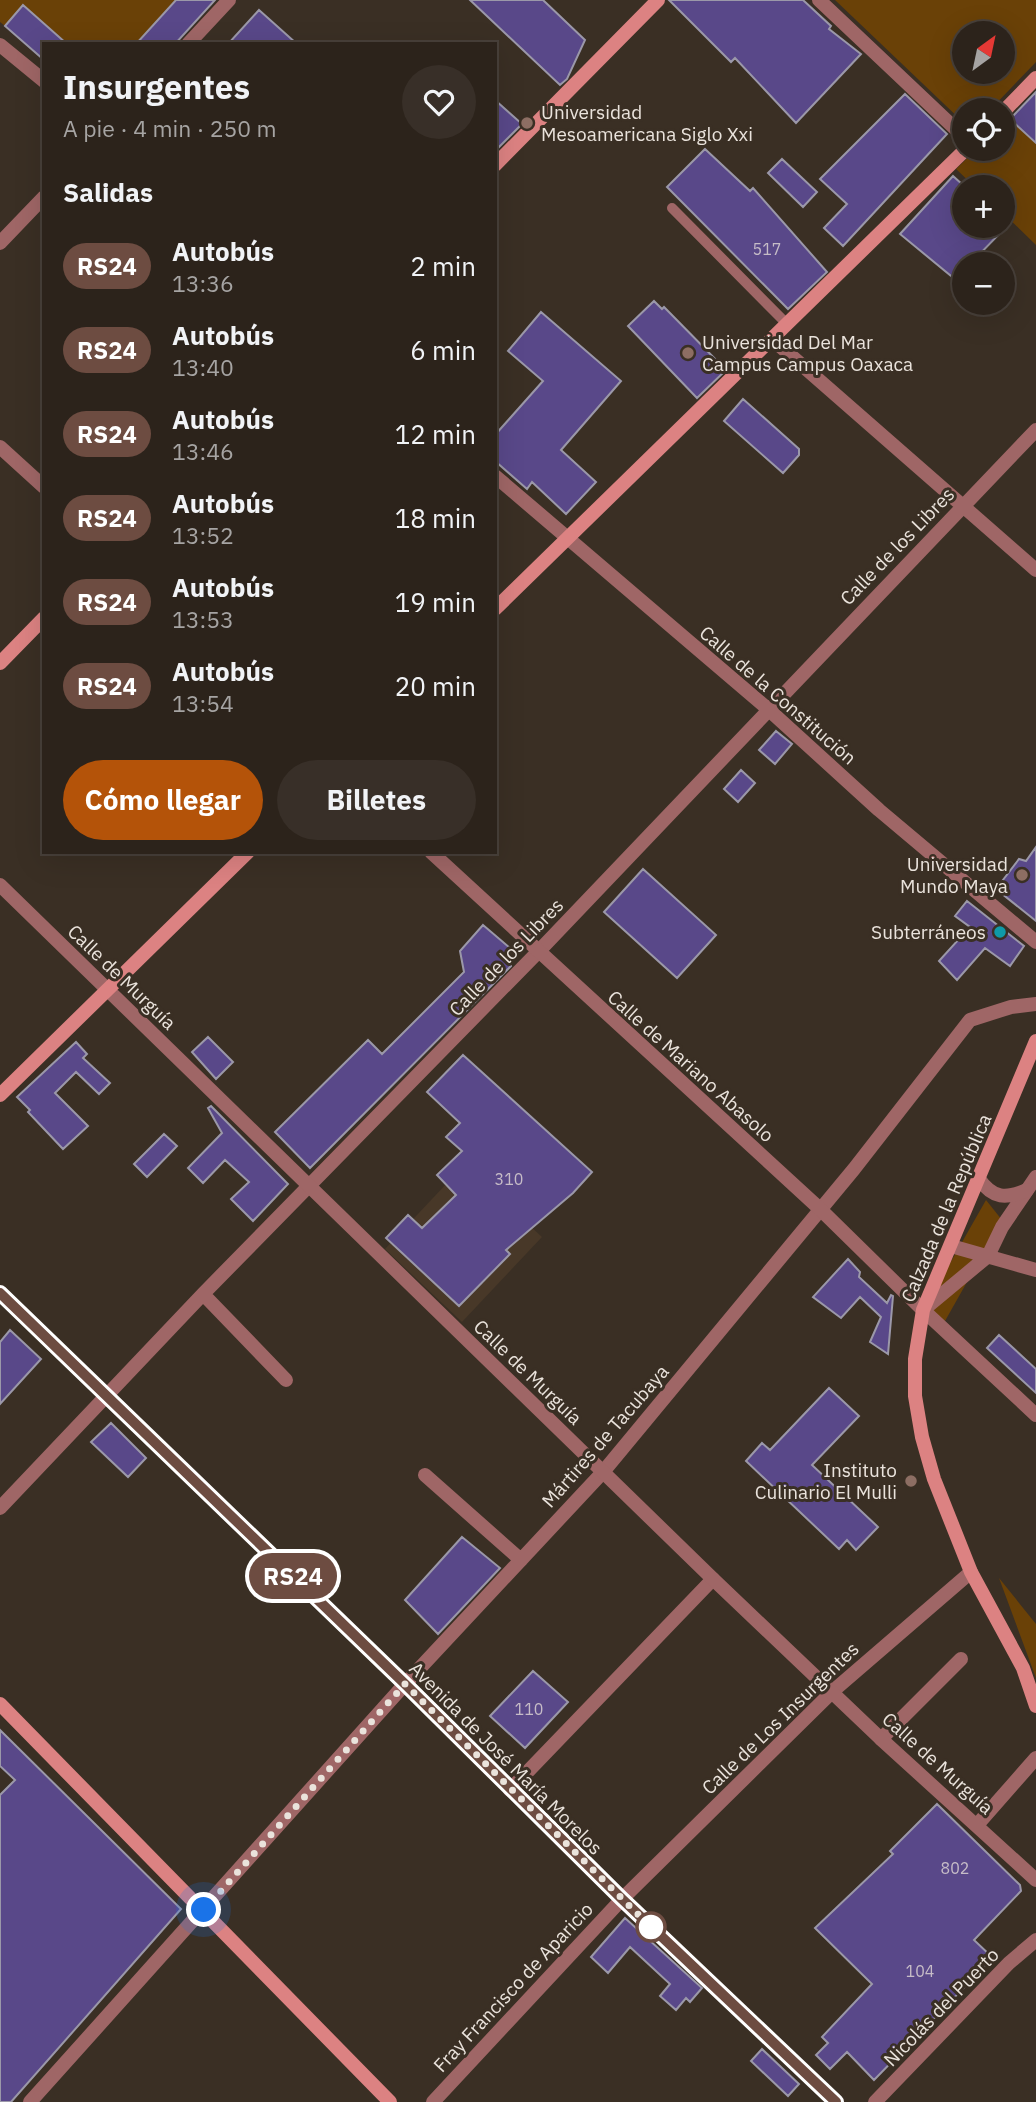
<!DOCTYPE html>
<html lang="es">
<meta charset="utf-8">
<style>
:root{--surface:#2c231b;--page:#382f28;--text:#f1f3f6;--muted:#a6a4a3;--line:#48403a;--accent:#b45309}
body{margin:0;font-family:"IBM Plex Sans",sans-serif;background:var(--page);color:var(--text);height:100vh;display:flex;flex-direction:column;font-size:26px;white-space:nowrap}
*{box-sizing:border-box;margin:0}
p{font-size:23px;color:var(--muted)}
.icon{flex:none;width:38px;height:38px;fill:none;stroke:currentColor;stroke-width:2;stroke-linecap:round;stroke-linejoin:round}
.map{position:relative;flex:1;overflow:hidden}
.sheet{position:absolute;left:42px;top:42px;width:455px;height:812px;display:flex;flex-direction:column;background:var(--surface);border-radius:0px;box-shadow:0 7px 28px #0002,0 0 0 2px var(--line)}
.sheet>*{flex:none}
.badge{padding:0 14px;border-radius:23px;font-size:24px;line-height:46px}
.needle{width:46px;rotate:33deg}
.fabs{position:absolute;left:952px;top:21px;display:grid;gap:14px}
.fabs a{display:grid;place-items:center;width:63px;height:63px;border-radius:50%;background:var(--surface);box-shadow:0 7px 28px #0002,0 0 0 2px var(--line);font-size:35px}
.you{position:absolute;width:35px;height:35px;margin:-18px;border:5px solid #fff;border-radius:50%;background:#1a73e8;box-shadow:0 0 0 10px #1a73e833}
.map>.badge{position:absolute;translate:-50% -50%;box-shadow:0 0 0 4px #fff}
h2{padding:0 21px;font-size:26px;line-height:63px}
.round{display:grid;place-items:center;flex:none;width:74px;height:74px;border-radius:37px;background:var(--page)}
.head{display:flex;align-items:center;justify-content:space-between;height:119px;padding:0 21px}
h1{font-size:33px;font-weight:700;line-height:52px}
.primary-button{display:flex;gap:14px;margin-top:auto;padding:14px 21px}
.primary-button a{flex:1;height:80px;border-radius:42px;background:var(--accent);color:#fff;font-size:28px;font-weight:700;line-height:80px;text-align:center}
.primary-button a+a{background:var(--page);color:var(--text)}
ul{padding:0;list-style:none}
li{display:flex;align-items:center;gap:21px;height:84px;padding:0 21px}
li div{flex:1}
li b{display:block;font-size:26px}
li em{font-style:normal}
li .badge{min-width:77px;font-weight:700;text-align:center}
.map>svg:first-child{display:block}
.built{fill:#483828}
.green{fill:#6a4107;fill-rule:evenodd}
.building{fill:#594889;stroke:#9b98a9;stroke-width:2}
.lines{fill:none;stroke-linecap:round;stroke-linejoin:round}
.service{stroke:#9f6666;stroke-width:10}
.minor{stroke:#9f6666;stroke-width:14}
.tertiary{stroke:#9f6666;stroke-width:14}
.secondary{stroke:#dc8282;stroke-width:14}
.line-casing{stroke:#fff;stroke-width:16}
.line{stroke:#6d4c41;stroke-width:10}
.walk{stroke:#eae3dc;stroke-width:7;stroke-dasharray:0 12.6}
.education-dot{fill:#8d6e63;stroke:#3a2f24;stroke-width:2.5}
.culture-dot{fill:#0f9aa8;stroke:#3a2f24;stroke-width:2.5}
.stop-dot{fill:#fff;stroke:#6d4c41;stroke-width:3.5}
.labels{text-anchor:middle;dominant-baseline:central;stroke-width:6;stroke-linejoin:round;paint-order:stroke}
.number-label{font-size:16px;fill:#c6bcc7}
.poi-label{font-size:19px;fill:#eae3dc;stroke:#3a2f24;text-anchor:end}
.street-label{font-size:19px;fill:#eae3dc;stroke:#3a2f24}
</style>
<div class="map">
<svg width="1036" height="2102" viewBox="0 0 1036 2102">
<rect width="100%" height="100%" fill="#3a2f24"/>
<path class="built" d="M464 1165 542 1237 462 1322 385 1249Z"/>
<path class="green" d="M0 0H176L136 44H67L23 6 5 26 0 22Z
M835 0H1036V62L990 110H964V123ZM964 33H1003V72H964Z
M1008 118 1036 143V245L1003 213V187H975L956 169 977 149H1003V123Z
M986 1200 1002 1220 945 1321 924 1309Z
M999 1578 1036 1624V1678Z"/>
<path class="building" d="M176 0H215L175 44H136Z
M470 0H543L585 40 567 79 560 85Z
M669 0H803L831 26 829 29 861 54 796 123 735 58 731 62Z
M23 5 67 44H44V60L5 26Z
M259 10 297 44H228Z
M1036 92V143L1010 119Z
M905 94 947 134 843 246 824 228 847 204 820 179Z
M495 100 522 124 495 151Z
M705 149 750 191 753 188 827 272 788 309 667 187Z
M782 159 817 192 803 207 768 173Z
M953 176 964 186V226H1007L970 264H964V271L956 280 900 234Z
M654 301 662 309 664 307 726 370 697 398 628 326Z
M541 312 621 381 561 450 596 482 566 514 532 482 527 489 495 461V435L543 381 508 351Z
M743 399 799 449V455L783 473 724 421Z
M776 731 792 744 775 764 759 750Z
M741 770 755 783 738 802 724 789Z
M1036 847V921L996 889 1019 859 1026 861Z
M643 869 716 935 677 978 604 912Z
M967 901 1024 946 1010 966 985 948 957 980 939 961 970 927 955 916Z
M483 925 510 948 511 966 310 1168 275 1132 368 1040 382 1054 464 972 460 951Z
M208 1037 233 1062 216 1079 192 1052Z
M76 1042 87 1054 83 1058 110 1083 99 1094 76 1072 55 1093 88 1126 63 1149 28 1112 30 1110 17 1097Z
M463 1055 592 1172 573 1193 506 1250 510 1254 459 1306 386 1238 408 1215 422 1228 456 1195 437 1175 462 1151 446 1137 460 1123 427 1092Z
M211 1106 288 1184 253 1221 231 1199 249 1182 225 1160 203 1183 188 1168 222 1133 208 1108Z
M164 1134 177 1146 147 1177 134 1164Z
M848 1259 860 1272 859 1277 887 1303 891 1295 893 1296 888 1354 870 1342 881 1317 860 1297 841 1318 813 1297Z
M10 1330 41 1359 0 1404V1342Z
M999 1335 1036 1369V1393L987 1348Z
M829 1388 859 1416 812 1465 878 1527 856 1550 847 1540 839 1549 746 1461 762 1443 770 1450Z
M111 1423 146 1458 128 1477 91 1442Z
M462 1537 500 1568 438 1634 405 1600Z
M533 1671 568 1702 525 1748 490 1716Z
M0 1730 181 1909 11 2102H0V1795L15 1780 0 1766Z
M937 1804 1020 1885 1021 1891 974 1940 993 1958 874 2080 847 2052 830 2069 816 2055 828 2043 822 2037 872 1984 815 1928 893 1854 890 1851Z
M625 1918 702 1988 690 2002 686 1998 676 2010 660 1996 670 1984 630 1947 608 1973 591 1957Z
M762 2049 799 2084 788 2096 751 2061Z"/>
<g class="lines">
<path class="service" d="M672 208 787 324"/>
<path class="minor" d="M819 0 964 137
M188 44 229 0
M0 45 44 81
M0 243 44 197
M772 339 1036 570
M495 476 768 709 879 810 1036 942
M951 1246 1036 1270
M203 1294 286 1380
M923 1310 988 1256 1002 1227 1036 1177
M425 1475 521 1560
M0 1508 203 1294 538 952 1036 430
M881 1739 961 1659
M510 1790 713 1579
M977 1825 1036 1758
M30 2102 405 1684 603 1472 854 1169 970 1020 1011 1007 1036 1004
M433 2102 622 1899 833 1691 971 1572
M875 2102 1009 1963 1036 1940"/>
<path class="tertiary" d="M0 447 44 487
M431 852 820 1209 923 1310 1036 1415
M0 885 713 1579 881 1739 1036 1880
M979 1179C993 1199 1006 1199 1027 1190"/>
<path class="secondary" d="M1003 112 1036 78
M495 165 658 0
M495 609 966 149
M0 663 44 618
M1036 1041 923 1310 915 1359V1396L922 1437 934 1479 971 1572 1023 1668 1036 1706
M0 1095 248 852
M0 1293 405 1684 622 1899 836 2102
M0 1704 390 2102"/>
</g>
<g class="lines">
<defs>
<path id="line" d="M0 1293 405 1684 622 1899 836 2102"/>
</defs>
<use href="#line" class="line-casing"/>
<use href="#line" class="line"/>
<path class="walk" d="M204 1910 405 1684 660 1936 651 1927"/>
</g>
<g class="education-dot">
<circle cx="527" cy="123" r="7"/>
<circle cx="688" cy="353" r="7"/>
<circle cx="1022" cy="875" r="7"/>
<circle cx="911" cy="1481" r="7"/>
</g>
<circle class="culture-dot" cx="1000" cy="932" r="7"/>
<circle class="stop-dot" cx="651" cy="1927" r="14"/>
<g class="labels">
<g class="number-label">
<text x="767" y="249">517</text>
<text x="509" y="1179">310</text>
<text x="529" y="1709">110</text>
<text x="955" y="1868">802</text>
<text x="920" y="1971">104</text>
</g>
<g class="poi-label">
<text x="541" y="112" text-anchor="start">Universidad<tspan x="541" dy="22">Mesoamericana Siglo Xxi</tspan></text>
<text x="702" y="342" text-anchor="start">Universidad Del Mar<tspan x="702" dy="22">Campus Campus Oaxaca</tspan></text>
<text x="1008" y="864">Universidad<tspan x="1008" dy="22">Mundo Maya</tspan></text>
<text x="986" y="932">Subterráneos</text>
<text x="897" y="1470">Instituto<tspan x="897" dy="22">Culinario El Mulli</tspan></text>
</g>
<g class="street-label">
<text transform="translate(897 546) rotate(-46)">Calle de los Libres</text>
<text transform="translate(778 695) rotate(41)">Calle de la Constitución</text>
<text transform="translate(506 957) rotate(-46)">Calle de los Libres</text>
<text transform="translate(122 977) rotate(44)">Calle de Murguía</text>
<text transform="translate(691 1066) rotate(42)">Calle de Mariano Abasolo</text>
<text transform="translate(946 1208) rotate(-67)">Calzada de la República</text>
<text transform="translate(528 1372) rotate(44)">Calle de Murguía</text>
<text transform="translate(605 1436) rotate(-49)">Mártires de Tacubaya</text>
<text transform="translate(780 1718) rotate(-44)">Calle de Los Insurgentes</text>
<text transform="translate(506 1758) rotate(45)">Avenida de José María Morelos</text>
<text transform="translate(938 1763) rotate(42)">Calle de Murguía</text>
<text transform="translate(513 1987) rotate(-47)">Fray Francisco de Aparicio</text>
<text transform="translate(941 2007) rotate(-46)">Nicolás del Puerto</text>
</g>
</g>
</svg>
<div class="fabs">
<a><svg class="needle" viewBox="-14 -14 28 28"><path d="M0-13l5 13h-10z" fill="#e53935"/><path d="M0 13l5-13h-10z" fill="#a6a4a3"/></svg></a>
<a><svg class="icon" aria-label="locate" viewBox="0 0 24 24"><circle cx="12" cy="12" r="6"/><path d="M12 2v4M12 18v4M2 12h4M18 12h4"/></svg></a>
<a>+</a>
<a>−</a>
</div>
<div class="you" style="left:204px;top:1910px"></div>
<b class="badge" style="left:293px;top:1576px;background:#6d4c41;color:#fff">RS24</b>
<section class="sheet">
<div class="head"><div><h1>Insurgentes</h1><p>A pie · 4 min · 250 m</p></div><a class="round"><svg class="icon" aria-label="heart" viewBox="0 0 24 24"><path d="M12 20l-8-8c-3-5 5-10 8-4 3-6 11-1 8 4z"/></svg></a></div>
<h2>Salidas</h2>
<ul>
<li><span class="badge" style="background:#6d4c41;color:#fff">RS24</span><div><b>Autobús</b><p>13:36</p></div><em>2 min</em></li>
<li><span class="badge" style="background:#6d4c41;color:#fff">RS24</span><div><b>Autobús</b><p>13:40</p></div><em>6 min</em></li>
<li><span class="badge" style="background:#6d4c41;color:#fff">RS24</span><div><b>Autobús</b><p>13:46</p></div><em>12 min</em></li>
<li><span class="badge" style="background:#6d4c41;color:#fff">RS24</span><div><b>Autobús</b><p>13:52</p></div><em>18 min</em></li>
<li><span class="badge" style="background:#6d4c41;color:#fff">RS24</span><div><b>Autobús</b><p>13:53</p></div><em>19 min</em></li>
<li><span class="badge" style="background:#6d4c41;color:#fff">RS24</span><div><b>Autobús</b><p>13:54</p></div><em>20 min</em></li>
</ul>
<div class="primary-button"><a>Cómo llegar</a><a>Billetes</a></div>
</section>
</div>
